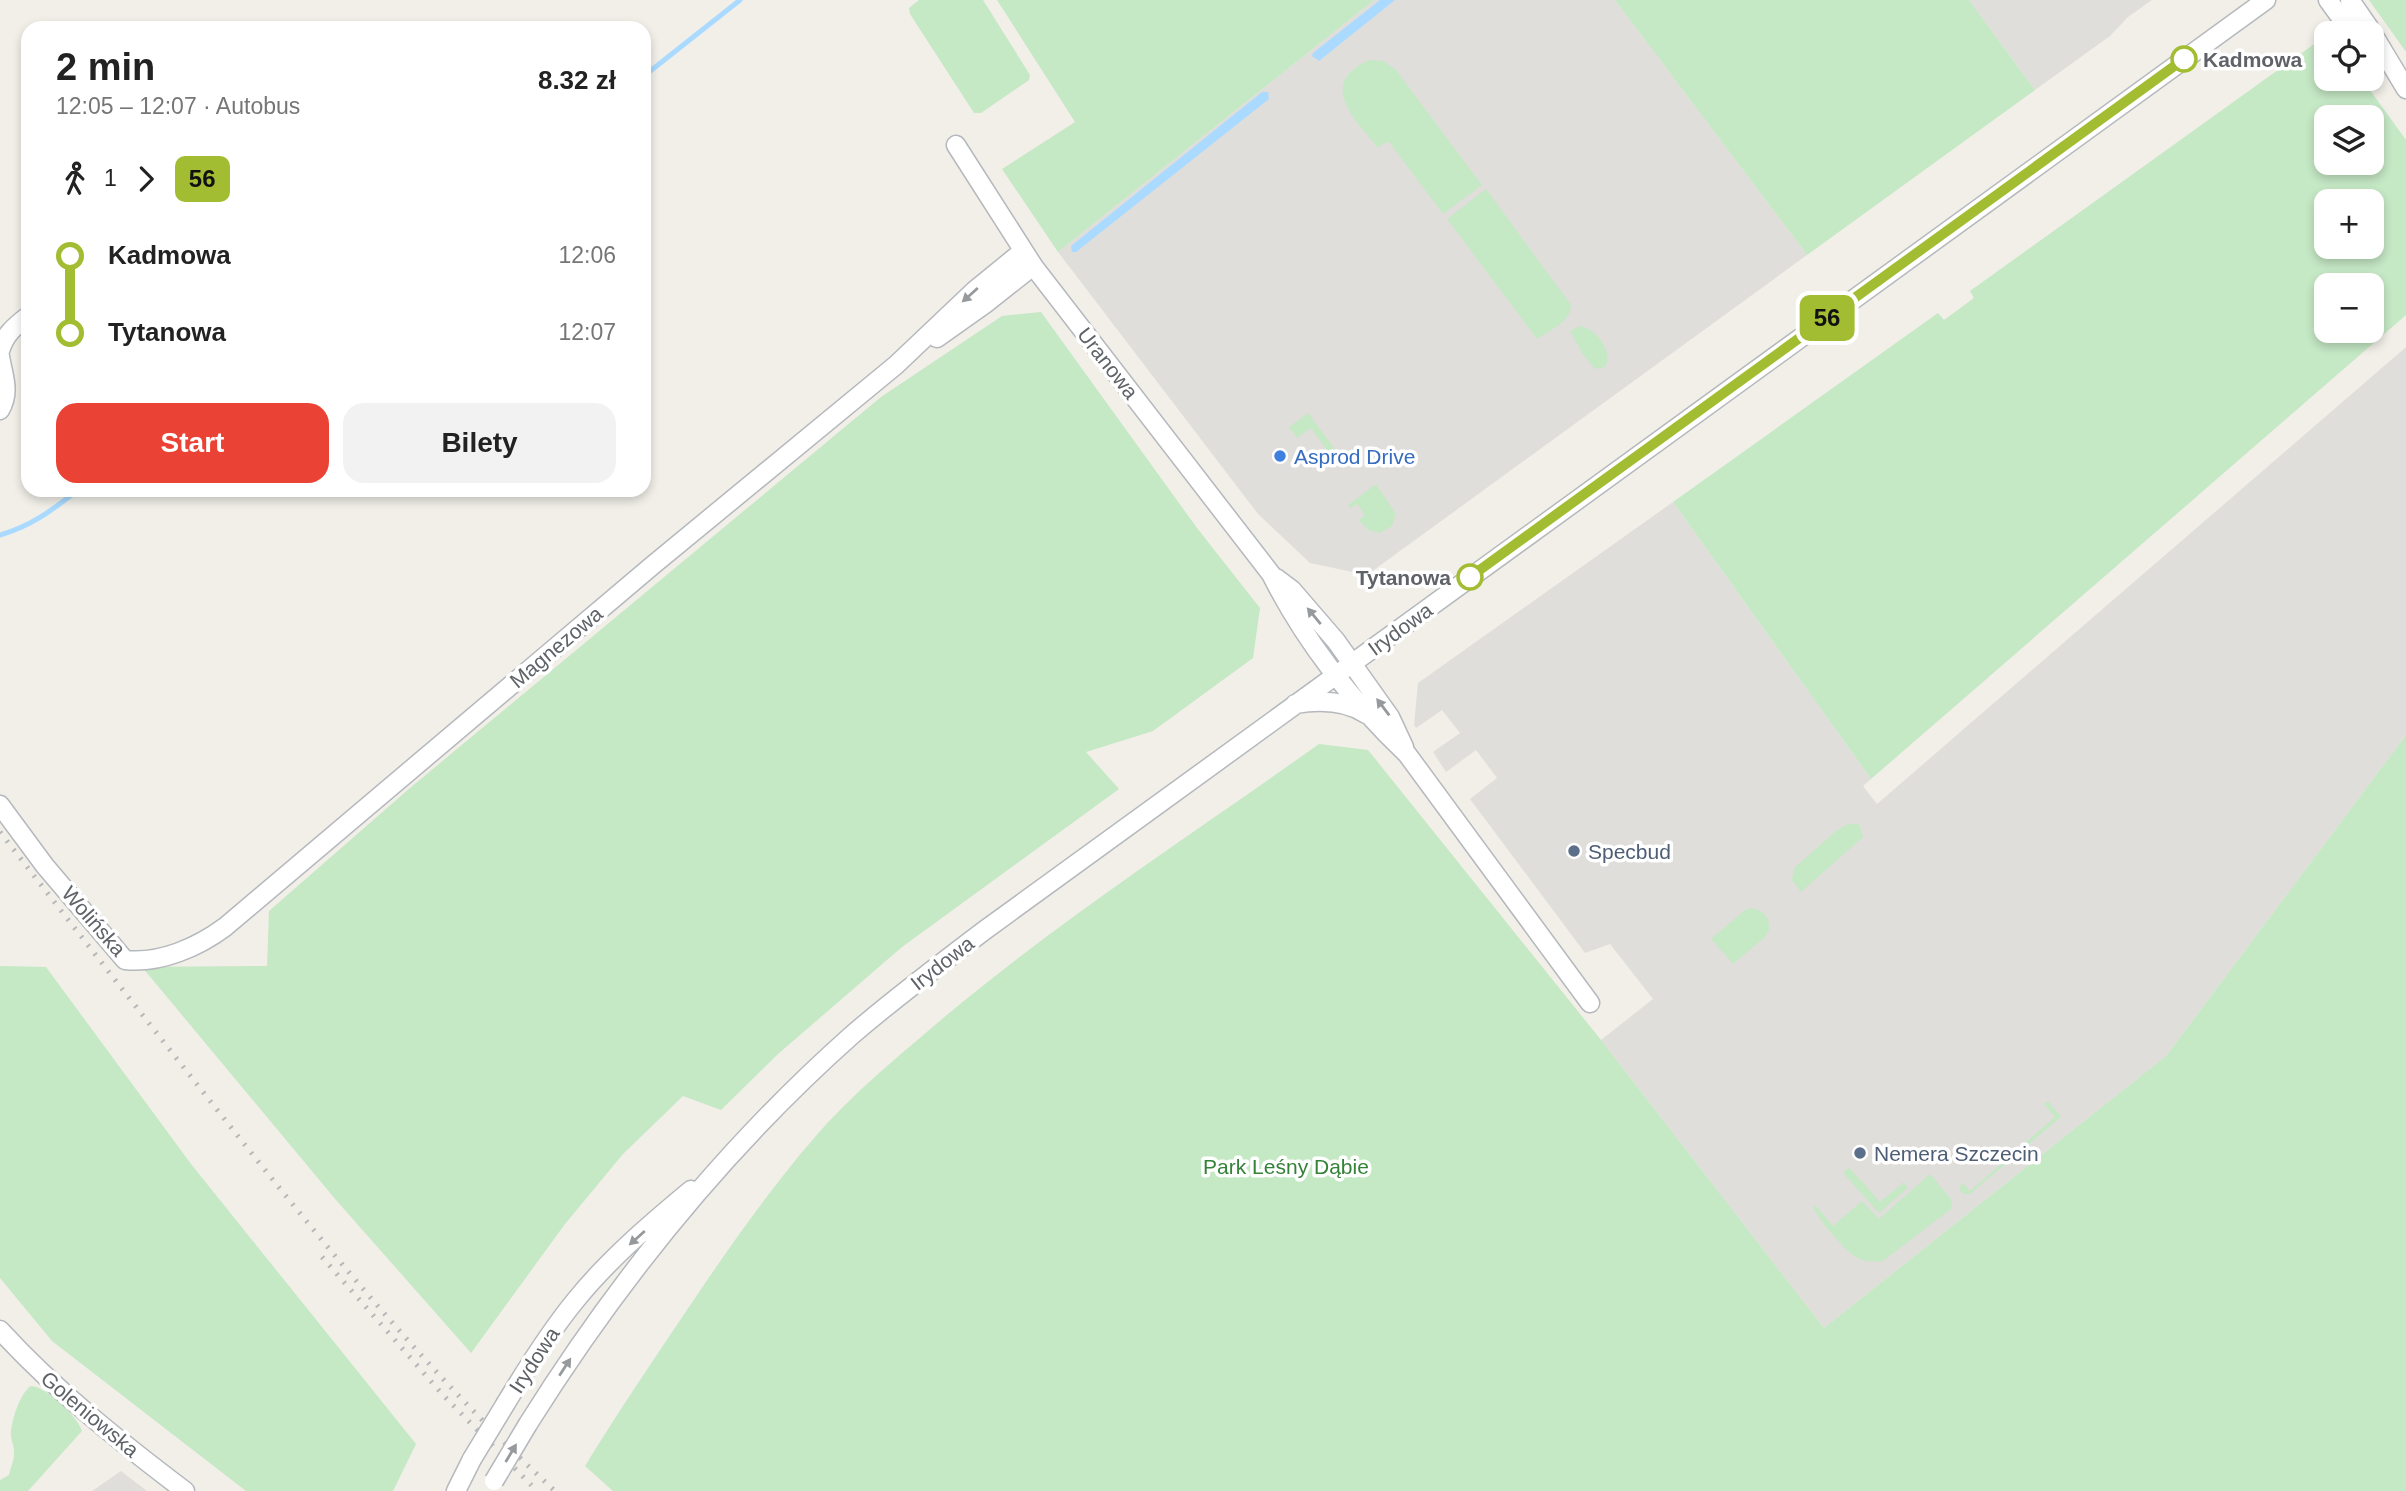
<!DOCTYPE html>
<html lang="pl">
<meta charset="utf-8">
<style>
:root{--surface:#fff;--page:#f2f2f2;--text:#222;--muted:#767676;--accent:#ea4335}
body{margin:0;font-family:Arial,sans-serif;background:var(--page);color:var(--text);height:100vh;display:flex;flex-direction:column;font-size:26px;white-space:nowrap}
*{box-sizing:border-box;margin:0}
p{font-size:23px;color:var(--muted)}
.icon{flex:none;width:38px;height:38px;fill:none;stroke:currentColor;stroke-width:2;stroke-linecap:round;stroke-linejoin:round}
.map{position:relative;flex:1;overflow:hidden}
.panel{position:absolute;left:21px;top:21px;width:630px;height:476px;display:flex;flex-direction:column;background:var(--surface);border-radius:21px;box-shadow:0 4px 10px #0003}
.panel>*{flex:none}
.badge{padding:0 14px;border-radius:10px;font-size:24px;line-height:46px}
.tools{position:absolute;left:2314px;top:21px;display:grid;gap:14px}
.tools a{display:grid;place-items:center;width:70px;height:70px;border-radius:14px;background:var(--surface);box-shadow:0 4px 10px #0003;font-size:35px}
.map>.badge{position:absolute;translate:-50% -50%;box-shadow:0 0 0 4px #fff}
.legs{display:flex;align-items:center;gap:10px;height:77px;padding:0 35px;font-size:23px}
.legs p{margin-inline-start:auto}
.overview{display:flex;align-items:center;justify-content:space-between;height:119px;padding:0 35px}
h1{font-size:38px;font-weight:600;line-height:52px}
.cta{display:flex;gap:14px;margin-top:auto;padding:14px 35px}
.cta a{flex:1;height:80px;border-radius:21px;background:var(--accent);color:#fff;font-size:28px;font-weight:600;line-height:80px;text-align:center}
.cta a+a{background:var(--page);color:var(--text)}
ul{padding:0 35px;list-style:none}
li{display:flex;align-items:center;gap:24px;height:77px;font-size:26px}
li i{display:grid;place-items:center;width:10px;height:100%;margin:0 9px;background:currentColor}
li i::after{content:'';width:18px;height:18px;margin:-9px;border:5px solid;border-radius:50%;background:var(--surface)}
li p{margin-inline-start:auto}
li:first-child i{background:linear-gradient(#0000 50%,currentColor 0)}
li:last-child i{background:linear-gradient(currentColor 50%,#0000 0)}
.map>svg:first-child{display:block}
.industrial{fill:#e0deda}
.green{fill:#c5e8c5;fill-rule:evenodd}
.water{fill:#aadaff}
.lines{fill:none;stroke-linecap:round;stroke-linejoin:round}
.stream{stroke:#aadaff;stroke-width:5}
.minor-casing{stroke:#b5b8bc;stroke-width:21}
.minor{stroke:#fff;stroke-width:18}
.rail{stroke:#b6b7b8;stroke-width:5;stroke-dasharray:2 9;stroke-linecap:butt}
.minor-bridge-casing{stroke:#b5b8bc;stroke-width:21;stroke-linecap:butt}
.minor-bridge{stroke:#fff;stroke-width:18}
.oneway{fill:#979a9d}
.line-1-casing{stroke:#fff;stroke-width:16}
.line-1{stroke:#a2bd31;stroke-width:10}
.stop-1-dot{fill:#fff;stroke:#a2bd31;stroke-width:3.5}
.shop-dot{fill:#3f7fe0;stroke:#fff;stroke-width:2.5}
.service-dot{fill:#5c6f8a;stroke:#fff;stroke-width:2.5}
.labels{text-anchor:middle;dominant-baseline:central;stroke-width:7;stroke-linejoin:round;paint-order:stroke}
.stop-label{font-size:21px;font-weight:bold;fill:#5f6368;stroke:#fff;text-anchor:start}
.street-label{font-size:21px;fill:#5f6368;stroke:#fff}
.shop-label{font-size:21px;fill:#366cbe;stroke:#fff;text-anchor:start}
.service-label{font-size:21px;fill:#4e5e75;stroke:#fff;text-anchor:start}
.park-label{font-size:21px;fill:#348238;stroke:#fff}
</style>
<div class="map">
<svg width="2406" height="1491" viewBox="0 0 2406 1491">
<rect width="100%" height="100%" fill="#f1efe8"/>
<path class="industrial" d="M1374 0H1615L1807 255 1367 575 1310 563 1258 514 1058 252Z
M1969 0H2152L2128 17 2110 36 2035 90Z
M2406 347V735L2166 1056 1824 1328 1601 1040 1653 999 1610 944 1585 953 1470 799 1497 778 1476 750 1446 772 1433 752 1460 733 1442 710 1416 728 1414 725 1418 683 1673 502 1871 779 1863 786 1877 804Z
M121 1471 147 1491H92Z"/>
<path class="green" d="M919 0H983L1030 75 1029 80 981 113H974L910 14 909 8Z
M997 0H1374L1058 252 1002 169 1075 122Z
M1615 0H1969L2035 90 1807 255Z
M2369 0H2406V52Z
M2317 42 2326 44V79H2362L2406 140V315L1871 779 1673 502 1938 313 1944 320 1974 298 1970 291ZM2326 117H2371V163H2326ZM2326 201H2371V247H2326ZM2326 285H2371V331H2326Z
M1371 60 1383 61 1396 70 1482 185 1443 214 1389 142 1384 143 1378 148C1363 128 1325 94 1352 71 1358 66 1363 62 1371 60Z
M1486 189 1571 305C1571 322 1550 330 1537 339L1447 219Z
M1041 312 1197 528 1260 608 1253 658 1153 731 1086 752 1119 789 902 947 778 1054 721 1110 683 1096 623 1154 565 1224 471 1353 336 1200 142 967 267 966 269 911 410 788 881 397 1002 316Z
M1580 326C1595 328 1615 352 1605 367L1595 369 1582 353 1570 331Z
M1308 413 1340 456 1334 460 1311 428 1297 438 1289 427Z
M1376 484 1396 514 1392 526 1380 533 1368 530 1359 520 1365 515 1357 504 1351 508 1348 505Z
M2406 735V1491H613L585 1466C618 1412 654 1359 689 1307 728 1249 769 1190 815 1137 850 1096 894 1060 935 1025 1056 922 1190 836 1319 744L1368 750 1601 1040 1824 1328 2166 1056Z
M1848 824H1859L1863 837 1801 892 1792 880 1794 868 1836 831Z
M1751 908C1762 909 1771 918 1769 930L1765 937 1733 964 1711 939 1745 910Z
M0 966 46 967 191 1164 416 1444 393 1491H246L52 1341 0 1278Z
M2048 1101 2061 1117 1970 1194H1963L1959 1189 1962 1182 1970 1191 2055 1117 2044 1104Z
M1849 1167 1880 1202 1904 1182 1908 1188 1879 1213 1843 1173Z
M1930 1174 1951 1199 1952 1208 1883 1261C1874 1262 1865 1262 1856 1257 1844 1250 1818 1219 1813 1207L1815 1205 1833 1226 1862 1201 1879 1219Z
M31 1386C47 1387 77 1416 82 1431L28 1491H0V1480L9 1475C10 1469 14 1461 14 1454 15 1446 10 1439 11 1432 12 1419 20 1393 31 1386Z"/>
<path class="water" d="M1380 0H1395L1319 61 1312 56 1313 53Z
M1262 92H1268L1269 99 1076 252H1072L1071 246Z"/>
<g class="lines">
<path class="stream" d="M644 76 740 0
M0 535C32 526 52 510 78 490"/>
<defs>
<path id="minor" d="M2328 0 2352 33
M2350 0 2368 26 2406 89
M956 145 1034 267 1271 574C1304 640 1353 703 1407 754L1590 1003
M937 338 985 304 1033 266
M0 351C5 334 14 327 28 316
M0 356C3 376 11 391 0 410
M1276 578 1292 590 1336 641 1390 717 1404 747
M1295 704C1319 700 1345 700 1366 714
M0 805 45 866 125 960C160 964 198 947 225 927L653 565 896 365 974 291 1023 251
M0 1330C56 1391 119 1441 185 1491
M506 1403C527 1368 549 1333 575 1301 608 1260 650 1224 691 1190
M528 1424C617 1282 726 1147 852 1035 895 998 940 964 985 930L2266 0
M456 1491 472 1459"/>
</defs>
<use href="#minor" class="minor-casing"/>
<use href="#minor" class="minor"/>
<path class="rail" d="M0 832C80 935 160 1038 241 1140 339 1263 439 1384 555 1491
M322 1257 443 1395 537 1491"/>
<defs>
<path id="minor-bridge" d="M472 1459 506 1403
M494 1481 528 1424"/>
</defs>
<use href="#minor-bridge" class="minor-bridge-casing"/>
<use href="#minor-bridge" class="minor-bridge"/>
</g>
<defs><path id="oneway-solid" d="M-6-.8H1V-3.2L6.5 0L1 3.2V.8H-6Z" transform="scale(1.75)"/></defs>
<g class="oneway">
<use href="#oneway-solid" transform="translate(970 295) rotate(138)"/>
<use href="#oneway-solid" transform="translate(1314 616) rotate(-130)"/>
<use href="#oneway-solid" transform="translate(1383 707) rotate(-127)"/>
<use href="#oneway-solid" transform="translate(637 1238) rotate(138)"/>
<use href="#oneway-solid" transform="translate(565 1367) rotate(-57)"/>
<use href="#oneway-solid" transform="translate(511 1453) rotate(-59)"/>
</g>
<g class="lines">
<defs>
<path id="line-1" d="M1470 577 2184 59"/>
</defs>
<use href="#line-1" class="line-1-casing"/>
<use href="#line-1" class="line-1"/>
</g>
<g class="stop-1-dot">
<circle cx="2184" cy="59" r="12"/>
<circle cx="1470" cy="577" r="12"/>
</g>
<circle class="shop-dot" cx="1280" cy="456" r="7"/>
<g class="service-dot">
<circle cx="1574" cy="851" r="7"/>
<circle cx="1860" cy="1153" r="7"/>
</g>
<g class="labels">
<g class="stop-label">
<text x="2203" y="59">Kadmowa</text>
<text x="1451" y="577" text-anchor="end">Tytanowa</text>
</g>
<g class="street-label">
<text transform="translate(1108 363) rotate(52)">Uranowa</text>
<text transform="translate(1400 629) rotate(-36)">Irydowa</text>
<text transform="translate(556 647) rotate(-40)">Magnezowa</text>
<text transform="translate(94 921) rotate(49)">Wolińska</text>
<text transform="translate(942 963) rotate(-38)">Irydowa</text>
<text transform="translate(534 1360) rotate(-57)">Irydowa</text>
<text transform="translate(90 1414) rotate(40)">Goleniowska</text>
</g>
<g class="shop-label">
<text x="1294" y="456">Asprod Drive</text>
</g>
<g class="service-label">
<text x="1588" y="851">Specbud</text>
<text x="1874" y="1153">Nemera Szczecin</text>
</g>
<g class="park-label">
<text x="1286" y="1166">Park Leśny Dąbie</text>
</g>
</g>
</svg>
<div class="tools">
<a><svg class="icon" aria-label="locate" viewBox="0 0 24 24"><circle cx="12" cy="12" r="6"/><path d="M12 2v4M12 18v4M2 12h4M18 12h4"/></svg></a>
<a><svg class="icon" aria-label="layers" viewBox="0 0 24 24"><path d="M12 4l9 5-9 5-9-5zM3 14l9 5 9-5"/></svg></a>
<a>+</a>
<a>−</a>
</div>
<b class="badge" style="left:1827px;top:318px;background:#a2bd31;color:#111">56</b>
<section class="panel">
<div class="overview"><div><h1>2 min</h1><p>12:05 – 12:07 · Autobus</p></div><b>8.32 zł</b></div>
<div class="legs"><svg class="icon" aria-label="walk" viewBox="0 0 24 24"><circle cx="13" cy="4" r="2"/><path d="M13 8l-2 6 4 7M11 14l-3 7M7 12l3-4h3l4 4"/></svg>1<svg class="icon" aria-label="forward" viewBox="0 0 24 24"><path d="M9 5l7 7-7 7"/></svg><b class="badge" style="background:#a2bd31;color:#111">56</b></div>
<ul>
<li><i style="color:#a2bd31"></i><b>Kadmowa</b><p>12:06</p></li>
<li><i style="color:#a2bd31"></i><b>Tytanowa</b><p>12:07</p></li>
</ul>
<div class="cta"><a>Start</a><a>Bilety</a></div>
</section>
</div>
